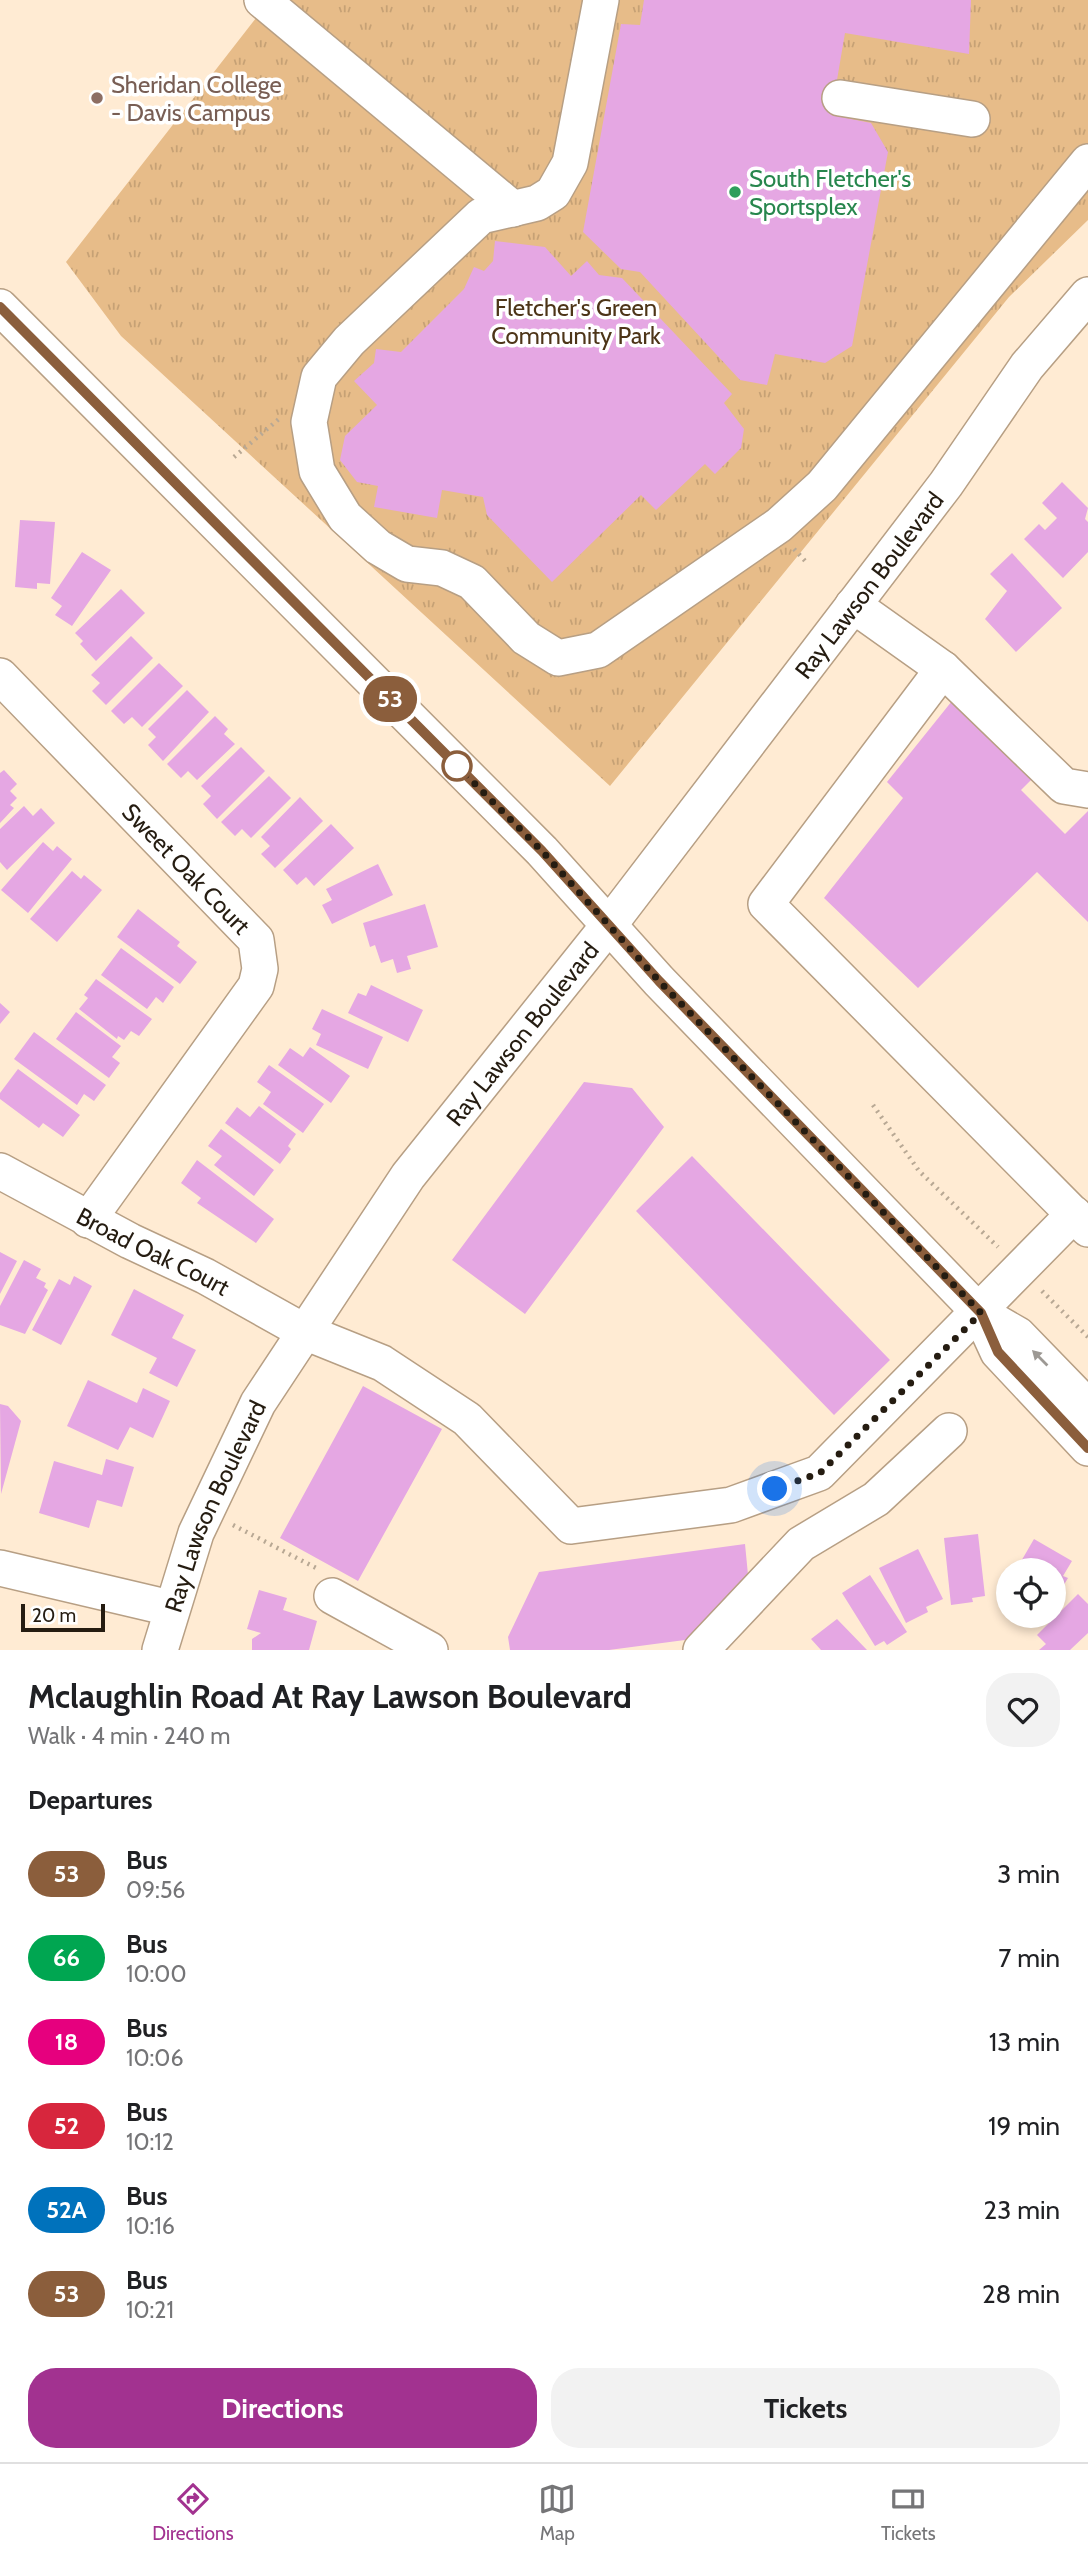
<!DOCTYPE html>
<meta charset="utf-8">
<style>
:root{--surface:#fff;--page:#f2f2f2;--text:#202124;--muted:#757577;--line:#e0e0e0;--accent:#a23290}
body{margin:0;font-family:Cabin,sans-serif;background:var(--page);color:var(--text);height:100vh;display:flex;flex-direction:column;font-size:26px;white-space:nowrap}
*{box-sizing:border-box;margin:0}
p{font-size:23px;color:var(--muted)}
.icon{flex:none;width:38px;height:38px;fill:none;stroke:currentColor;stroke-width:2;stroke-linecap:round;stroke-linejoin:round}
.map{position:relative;height:1650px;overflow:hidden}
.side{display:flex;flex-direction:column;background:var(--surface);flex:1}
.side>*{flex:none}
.badge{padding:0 14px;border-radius:23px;font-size:24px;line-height:46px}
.tools{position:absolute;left:996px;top:1558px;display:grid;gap:14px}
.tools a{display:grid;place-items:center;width:70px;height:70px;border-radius:50%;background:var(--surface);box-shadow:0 4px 10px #0003;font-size:35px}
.scale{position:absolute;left:21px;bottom:18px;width:84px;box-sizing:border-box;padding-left:7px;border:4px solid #251c11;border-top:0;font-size:19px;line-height:24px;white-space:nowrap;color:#251c11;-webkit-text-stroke:5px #fff;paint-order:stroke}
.you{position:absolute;width:35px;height:35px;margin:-18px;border:5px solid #fff;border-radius:50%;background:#1a73e8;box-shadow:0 0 0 10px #1a73e833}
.map>.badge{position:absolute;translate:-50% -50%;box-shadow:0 0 0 4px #fff}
h2{padding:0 28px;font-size:26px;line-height:63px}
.round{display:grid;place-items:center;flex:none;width:74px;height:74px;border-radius:28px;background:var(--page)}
.head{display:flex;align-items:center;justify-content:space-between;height:119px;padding:0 28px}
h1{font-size:33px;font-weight:800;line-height:52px}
.button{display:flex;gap:14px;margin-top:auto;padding:14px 28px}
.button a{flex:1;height:80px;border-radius:28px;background:var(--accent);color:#fff;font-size:28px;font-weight:800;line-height:80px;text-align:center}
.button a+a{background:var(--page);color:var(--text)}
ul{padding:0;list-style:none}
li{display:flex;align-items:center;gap:21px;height:84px;padding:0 28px}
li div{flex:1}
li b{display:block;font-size:26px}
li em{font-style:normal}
li .badge{min-width:77px;font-weight:700;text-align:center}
.tab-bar{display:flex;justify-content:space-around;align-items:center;height:98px;border-top:2px solid var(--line);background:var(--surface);font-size:19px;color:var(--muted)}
.tab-bar a{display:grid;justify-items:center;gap:4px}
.tab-bar .selected{color:var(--accent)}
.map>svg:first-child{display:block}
.park{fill:url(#park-tufts)}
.building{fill:#e5a7e3}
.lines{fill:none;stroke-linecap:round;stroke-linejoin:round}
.minor-casing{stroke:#b79f84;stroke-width:38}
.path{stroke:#b8a894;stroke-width:4.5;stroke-dasharray:2 5;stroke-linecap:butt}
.minor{stroke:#fff;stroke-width:35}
.oneway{fill:#9d9994}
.line-casing{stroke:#fff;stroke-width:16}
.line{stroke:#8b5e3c;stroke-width:10}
.walk{stroke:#251c11;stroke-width:7;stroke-dasharray:0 12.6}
.education-dot{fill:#8d6e63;stroke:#fff;stroke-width:2.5}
.leisure-dot{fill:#2e9e5b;stroke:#fff;stroke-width:2.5}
.stop-dot{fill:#fff;stroke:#8b5e3c;stroke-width:3.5}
.labels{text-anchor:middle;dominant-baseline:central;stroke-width:7;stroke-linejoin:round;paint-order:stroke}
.education-label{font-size:24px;fill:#785e54;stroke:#fff;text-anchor:start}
.leisure-label{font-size:24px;fill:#27864d;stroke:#fff;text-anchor:start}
.park-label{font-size:24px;fill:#4d3518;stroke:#fff}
.street-label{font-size:24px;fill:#251c11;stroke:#fff}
</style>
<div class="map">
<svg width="1088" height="1650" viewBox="0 0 1088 1650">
<defs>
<pattern id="park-tufts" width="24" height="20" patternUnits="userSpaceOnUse" patternTransform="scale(1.75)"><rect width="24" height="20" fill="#e7bc89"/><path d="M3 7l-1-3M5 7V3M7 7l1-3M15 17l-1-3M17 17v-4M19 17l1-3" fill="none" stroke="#c6a175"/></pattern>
</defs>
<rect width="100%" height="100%" fill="#ffebd3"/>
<path class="park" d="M270 0H1088V220L1009 297 610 786 121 336 66 262Z"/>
<path class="building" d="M644 0H971L969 54 845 33 831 115 871 123 888 152 852 346 825 363 775 354 767 385 740 380 640 272 621 269 583 232 621 24 640 25Z
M495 241 545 247 571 276 587 261 599 275 622 278 732 394 724 403 744 429 741 448 715 474 705 464 656 510 641 495 552 582 487 515 483 497 442 490 437 518 374 507 378 486 357 482 340 460 345 436 377 405 354 381 374 363 376 349 401 352 464 289 474 267 484 271 493 261Z
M1062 482 1088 508 1085 519 1088 522V552L1063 578 1024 539 1039 524 1045 530 1057 518 1042 503Z
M20 520 55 522 50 584 37 583V589L15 587Z
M82 552 111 570 72 626 55 615 62 606 51 598Z
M1012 553 1062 608 1016 652 985 619 1007 591 990 574Z
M121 589 145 613 96 661 80 644 83 641 75 633Z
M131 636 153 658 106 705 92 691 100 683 91 675Z
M159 663 183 686 142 727 132 717 124 724 111 711Z
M187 690 209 712 163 761 148 745 156 737 148 729Z
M956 696 1036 775 1021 790 1065 834 1088 811V922L1037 872 918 988 824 898 903 798 887 782Z
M215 716 228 729 224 734 235 744 197 780 188 771 181 778 167 764Z
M241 747 265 771 217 819 203 804 211 796 201 786Z
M4 770 17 784 10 791 17 798 10 805 14 808 0 823V773Z
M269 776 291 798 251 838 242 829 235 836 221 822Z
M300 797 323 821 275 868 261 854 270 846 261 837Z
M24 806 33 816 41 808 55 823 7 870 0 862V829Z
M331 824 354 848 314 886 306 877 297 885 283 870Z
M43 842 53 851 57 846 72 859 28 913 1 890Z
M378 864 393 895 332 924 322 905 332 900 326 889Z
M72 871 81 879 84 875 102 890 57 942 30 919Z
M425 904 438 947 407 956 411 969 397 973 393 959 381 963 375 945 370 947 363 923Z
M138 909 180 942 177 946 197 962 180 984 117 937Z
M121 948 174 987 163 1003 156 997 147 1009 101 975Z
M96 979 152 1019 139 1036 131 1031 124 1040 118 1036 117 1039 79 1009 88 998 84 995Z
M371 985 423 1010 408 1042 348 1013 358 993 366 996Z
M0 1003 10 1012 0 1024Z
M322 1009 383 1037 368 1069 316 1045 321 1034 312 1029Z
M76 1012 121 1046 112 1057 120 1063 109 1078 56 1039Z
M34 1032 106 1085 94 1101 84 1094 77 1105 14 1059Z
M310 1047 350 1076 331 1103 278 1065 290 1048 303 1057Z
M269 1065 324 1104 303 1133 263 1104 271 1092 257 1082Z
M18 1069 80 1115 63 1137 43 1123 39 1128 0 1099V1093Z
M584 1082 632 1088 664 1127 525 1314 452 1260Z
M259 1106 296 1134 288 1146 291 1149 280 1164 225 1123 237 1107 250 1117Z
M221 1129 274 1170 254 1196 214 1165 222 1156 208 1146Z
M692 1156 890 1360 834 1415 636 1211Z
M197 1160 274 1219 256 1243 197 1203 201 1198 181 1183Z
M0 1252 17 1261 0 1294Z
M24 1260 41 1269 36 1278 46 1283 44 1287 48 1290 25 1334 0 1325V1306Z
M74 1276 92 1286 61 1345 32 1330 59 1279 70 1285Z
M134 1289 184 1315 172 1338 196 1350 177 1387 149 1373 157 1358 111 1335Z
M88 1380 137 1403 143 1388 170 1401 153 1438 130 1427 118 1450 67 1426Z
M363 1386 442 1429 358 1581 280 1538Z
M0 1404 8 1406 21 1421 1 1494Z
M106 1459 134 1467 122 1507 97 1500 89 1528 39 1513 54 1461 102 1475Z
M978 1534 985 1596 972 1598 973 1602 951 1605 944 1538Z
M1034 1539 1072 1561 1063 1576 1068 1578 1059 1593 1055 1591 1054 1594V1570H1016Z
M745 1544 749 1585 700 1638 609 1650H510L508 1637 539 1572Z
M918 1549 943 1599 926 1607 928 1612 906 1623 879 1568Z
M870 1575 907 1632 887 1645 884 1641 875 1646 842 1593Z
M259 1590 287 1598 283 1610 317 1621 309 1650H252V1639L261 1633 247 1629Z
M1078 1594 1088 1604V1633L1070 1650H1039L1046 1644 1037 1635Z
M837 1619 867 1650H821L811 1639Z"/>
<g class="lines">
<defs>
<g id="minor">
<path d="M262 0 513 209"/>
<path d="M601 0 570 163 553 193 537 203 481 216 349 341 319 377 309 422 317 471 345 517 378 547 407 564 442 568 472 582 526 638 558 658 598 650 779 525 822 486 1088 162"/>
<path d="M840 98 972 119"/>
<path d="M0 307 542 851 659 981 980 1313 1018 1335 1088 1407"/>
<path d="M853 605 943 669 1064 786 1088 790"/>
<path d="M943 669 766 904 1088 1229"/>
<path id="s1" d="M0 676 256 940 260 969 256 986 88 1220"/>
<path id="s2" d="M0 1171 130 1241 205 1276 305 1332 382 1363 467 1419 571 1526 731 1505 819 1473 1074 1214"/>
<path d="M980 1313 998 1352 1088 1448"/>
<path d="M0 1568 170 1608"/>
<path d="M332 1596 430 1650"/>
<path id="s3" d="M160 1650 196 1533 258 1403 408 1176 609 925 946 484 1027 366 1088 295"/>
<path d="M701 1650 801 1544 876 1499 949 1431"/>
</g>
</defs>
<use href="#minor" class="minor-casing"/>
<path class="path" d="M234 457 279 419
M794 549 808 564
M873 1105 919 1171 998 1247
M1042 1291 1088 1337
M233 1525 318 1569"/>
<use href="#minor" class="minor"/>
</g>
<defs><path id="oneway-solid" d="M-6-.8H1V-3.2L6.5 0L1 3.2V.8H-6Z" transform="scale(1.75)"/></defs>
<use class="oneway" href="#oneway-solid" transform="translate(1040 1358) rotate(-135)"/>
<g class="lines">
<defs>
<path id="line" d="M0 307 542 851 659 981 981 1313 998 1352 1088 1448"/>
</defs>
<use href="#line" class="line-casing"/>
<use href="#line" class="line"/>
<path class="walk" d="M457 766 542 851 659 981 981 1313 820 1473 775 1489"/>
</g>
<circle class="education-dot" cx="97" cy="98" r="7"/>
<circle class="leisure-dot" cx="735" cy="192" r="7"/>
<circle class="stop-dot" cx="457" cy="766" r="14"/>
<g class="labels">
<g class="education-label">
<text x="111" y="84">Sheridan College<tspan x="111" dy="28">- Davis Campus</tspan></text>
</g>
<g class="leisure-label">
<text x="749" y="178">South Fletcher's<tspan x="749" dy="28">Sportsplex</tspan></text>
</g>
<g class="park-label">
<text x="576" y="307">Fletcher's Green<tspan x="576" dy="28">Community Park</tspan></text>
</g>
<g class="street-label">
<text stroke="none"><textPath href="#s3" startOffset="1288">Ray Lawson Boulevard</textPath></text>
<text stroke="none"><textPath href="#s1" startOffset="268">Sweet Oak Court</textPath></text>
<text stroke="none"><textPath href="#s3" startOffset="721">Ray Lawson Boulevard</textPath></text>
<text stroke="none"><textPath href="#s2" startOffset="173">Broad Oak Court</textPath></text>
<text stroke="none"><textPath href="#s3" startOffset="154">Ray Lawson Boulevard</textPath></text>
</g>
</g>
</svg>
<div class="tools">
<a><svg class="icon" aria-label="locate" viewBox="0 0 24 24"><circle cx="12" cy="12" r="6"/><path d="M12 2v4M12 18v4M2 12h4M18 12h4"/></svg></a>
</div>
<div class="scale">20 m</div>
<div class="you" style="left:775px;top:1489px"></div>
<b class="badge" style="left:390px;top:699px;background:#8b5e3c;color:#fff">53</b>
</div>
<section class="side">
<div class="head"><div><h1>Mclaughlin Road At Ray Lawson Boulevard</h1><p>Walk · 4 min · 240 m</p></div><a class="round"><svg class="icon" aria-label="heart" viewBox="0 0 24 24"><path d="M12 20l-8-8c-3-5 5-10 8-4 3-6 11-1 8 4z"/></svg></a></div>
<h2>Departures</h2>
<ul>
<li><span class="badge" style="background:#8b5e3c;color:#fff">53</span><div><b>Bus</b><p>09:56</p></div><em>3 min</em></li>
<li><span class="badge" style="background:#00a651;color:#fff">66</span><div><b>Bus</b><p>10:00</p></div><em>7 min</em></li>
<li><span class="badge" style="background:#e6007e;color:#fff">18</span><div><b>Bus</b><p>10:06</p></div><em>13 min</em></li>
<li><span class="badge" style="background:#d7263d;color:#fff">52</span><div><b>Bus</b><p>10:12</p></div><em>19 min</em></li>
<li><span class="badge" style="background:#0072bc;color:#fff">52A</span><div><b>Bus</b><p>10:16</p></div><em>23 min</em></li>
<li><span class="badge" style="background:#8b5e3c;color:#fff">53</span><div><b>Bus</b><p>10:21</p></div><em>28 min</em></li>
</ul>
<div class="button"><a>Directions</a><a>Tickets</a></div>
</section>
<nav class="tab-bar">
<a class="selected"><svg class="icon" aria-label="directions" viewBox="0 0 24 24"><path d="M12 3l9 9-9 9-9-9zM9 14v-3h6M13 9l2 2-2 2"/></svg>Directions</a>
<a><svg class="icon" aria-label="map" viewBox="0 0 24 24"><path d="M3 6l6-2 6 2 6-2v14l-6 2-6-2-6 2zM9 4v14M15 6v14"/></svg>Map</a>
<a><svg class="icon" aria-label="tickets" viewBox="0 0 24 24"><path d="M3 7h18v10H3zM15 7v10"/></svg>Tickets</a>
</nav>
